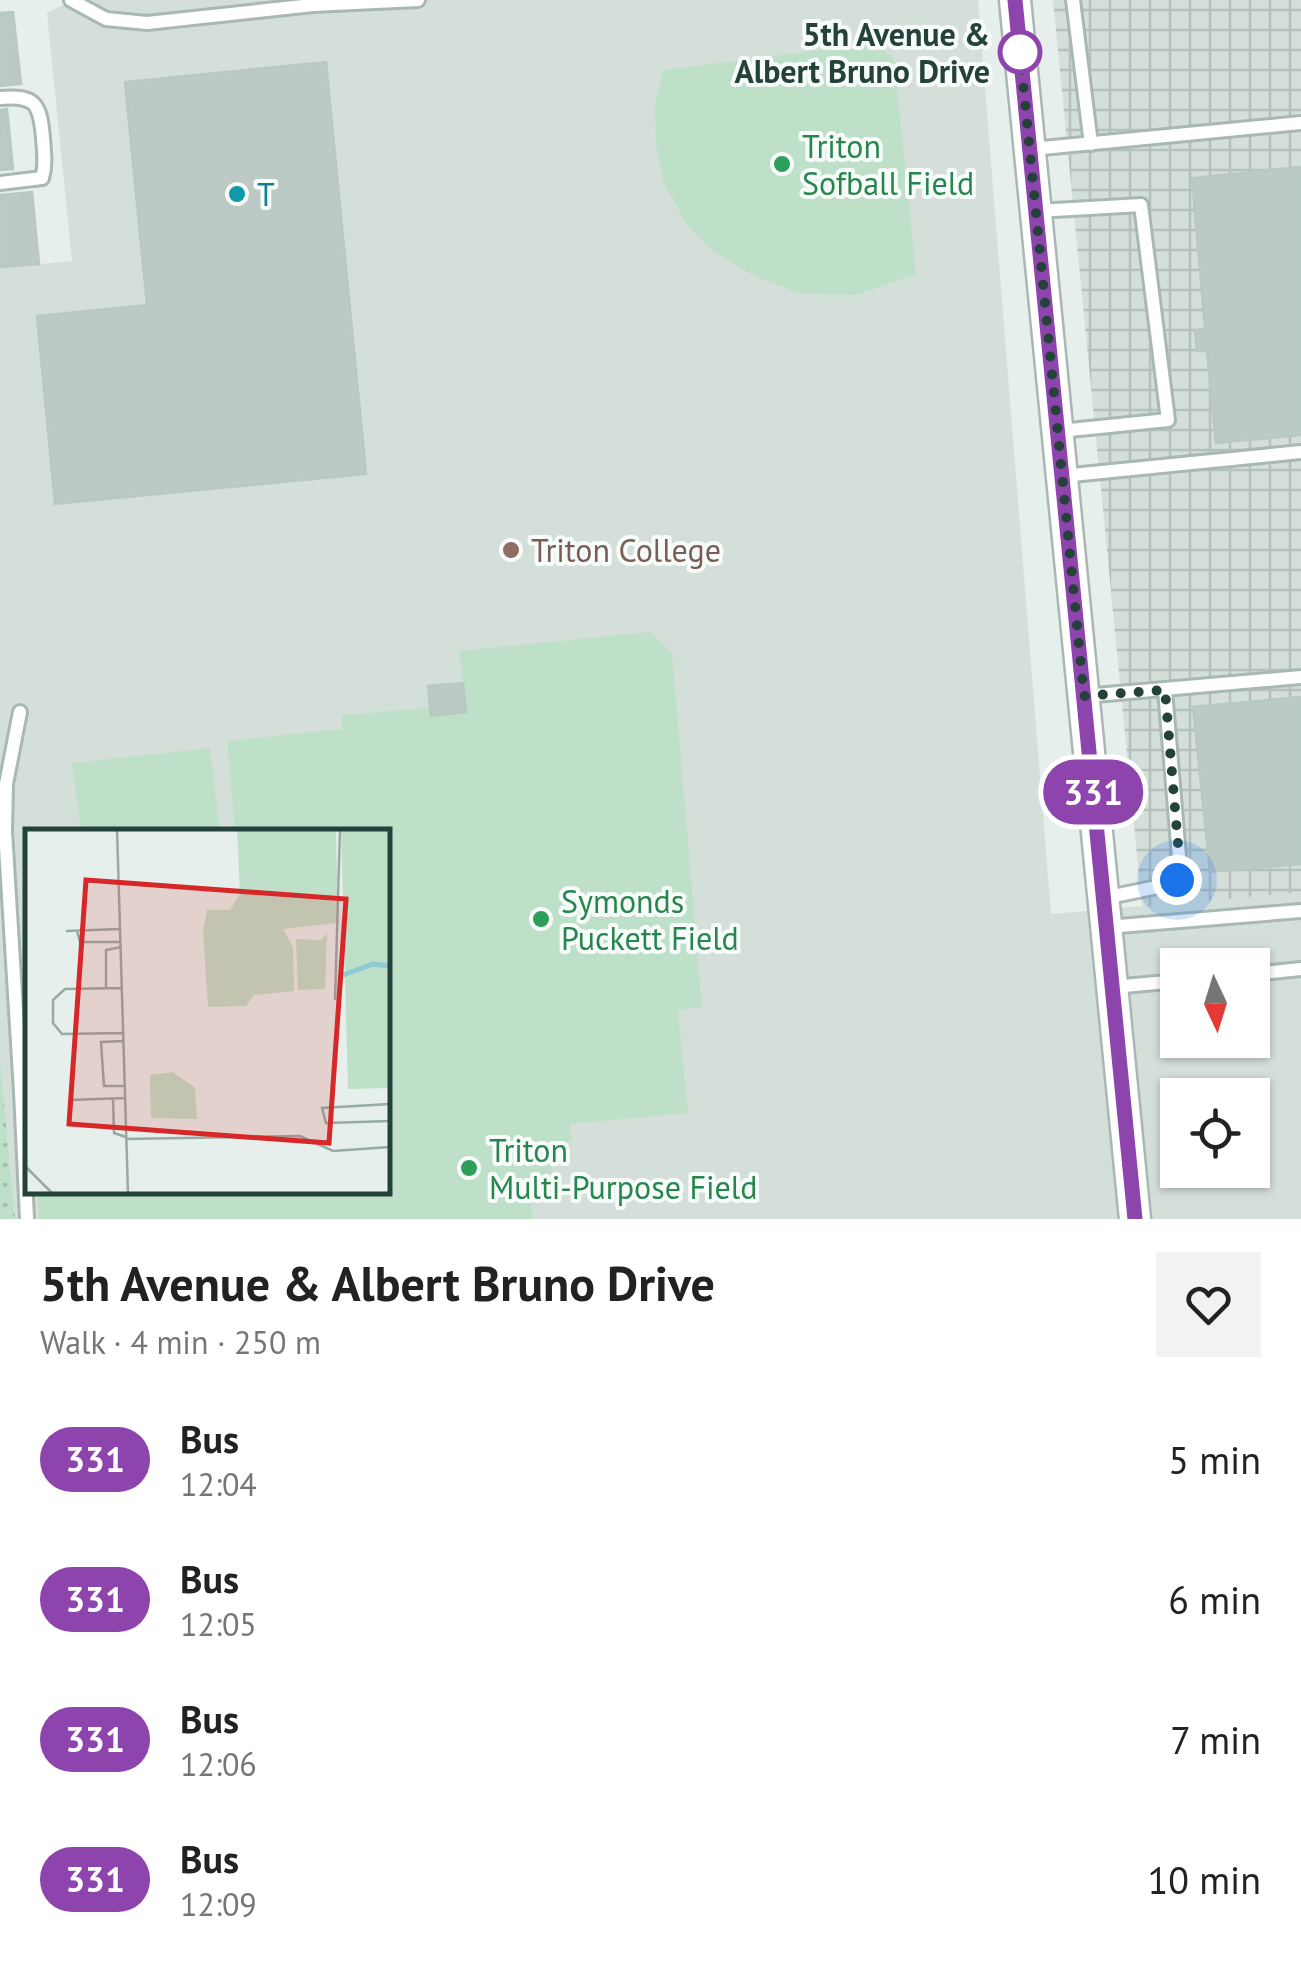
<!DOCTYPE html>
<meta charset="utf-8">
<style>
:root{--surface:#fff;--page:#f2f2f2;--text:#222;--muted:#767676}
body{margin:0;font-family:"PT Sans",sans-serif;background:var(--page);color:var(--text);height:100vh;display:flex;flex-direction:column;font-size:38px;white-space:nowrap}
*{box-sizing:border-box;margin:0}
p{font-size:32px;color:var(--muted)}
.icon{flex:none;width:55px;height:55px;fill:none;stroke:currentColor;stroke-width:2;stroke-linecap:round;stroke-linejoin:round}
.map{position:relative;height:1219px;overflow:hidden}
.sheet{display:flex;flex-direction:column;background:var(--surface);flex:1}
.sheet>*{flex:none}
.badge{padding:0 20px;border-radius:32px;font-size:35px;line-height:65px}
.needle{width:65px;rotate:176deg}
.buttons{position:absolute;left:1160px;top:948px;display:grid;gap:20px}
.buttons a{display:grid;place-items:center;width:110px;height:110px;border-radius:0px;background:var(--surface);box-shadow:0 2px 8px #0004;font-size:50px}
.you{position:absolute;width:50px;height:50px;margin:-25px;border:8px solid #fff;border-radius:50%;background:#1a73e8;box-shadow:0 0 0 15px #1a73e833}
.map>.badge{position:absolute;translate:-50% -50%;box-shadow:0 0 0 5px #fff}
.round{display:grid;place-items:center;flex:none;width:105px;height:105px;border-radius:0px;background:var(--page)}
.overview{display:flex;align-items:center;justify-content:space-between;height:170px;padding:0 40px}
h1{font-size:48px;font-weight:700;line-height:75px}
ul{padding:0;list-style:none}
li{display:flex;align-items:center;gap:30px;height:140px;padding:0 40px}
li div{flex:1}
li b{display:block;font-size:38px}
li em{font-style:normal}
li .badge{min-width:110px;font-weight:700;text-align:center}
.map>svg:first-child{display:block}
.built{fill:#d4dfda;fill-rule:evenodd}
.industrial{fill:url(#industrial-grid)}
.green{fill:#bfe0c8}
.park{fill:url(#park-dots)}
.building{fill:#bbcac4;stroke:#b8c9c2;stroke-width:2.5}
.lines{fill:none;stroke-linecap:round;stroke-linejoin:round}
.service-casing{stroke:#a8b8b2;stroke-width:18}
.tertiary-casing{stroke:#a8b8b2;stroke-width:35}
.service{stroke:#fff;stroke-width:12}
.tertiary{stroke:#fff;stroke-width:30}
.line-casing{stroke:#fff;stroke-width:22}
.line{stroke:#8e44ad;stroke-width:15}
.walk{stroke:#24423a;stroke-width:10;stroke-dasharray:0 18}
.stop-dot{fill:#fff;stroke:#8e44ad;stroke-width:5}
.leisure-dot{fill:#2e9e5b;stroke:#f7fbf9;stroke-width:4}
.culture-dot{fill:#0f9aa8;stroke:#f7fbf9;stroke-width:4}
.education-dot{fill:#8d6e63;stroke:#f7fbf9;stroke-width:4}
.labels{text-anchor:middle;dominant-baseline:central;stroke-width:8;stroke-linejoin:round;paint-order:stroke}
.stop-label{font-size:32px;font-weight:bold;fill:#24423a;stroke:#f7fbf9;text-anchor:end}
.leisure-label{font-size:32px;fill:#27864d;stroke:#f7fbf9;text-anchor:start}
.culture-label{font-size:32px;fill:#0d838f;stroke:#f7fbf9;text-anchor:start}
.education-label{font-size:32px;fill:#785e54;stroke:#f7fbf9;text-anchor:start}
.inset-river{fill:none;stroke:#8ec9d4;stroke-width:5}
.inset-road{fill:none;stroke:#98aaa4;stroke-width:2.5}
.view{fill:#d62828;fill-opacity:0.15;stroke:#d62828;stroke-width:5}
.inset-edge{fill:none;stroke:#24423a;stroke-width:5}
</style>
<div class="map">
<svg width="1301" height="1219" viewBox="0 0 1301 1219">
<defs>
<pattern id="industrial-grid" width="8" height="8" patternUnits="userSpaceOnUse" patternTransform="scale(2.5)"><rect width="8" height="8" fill="#d4dfda"/><path d="M0 4h8M4 0v8" fill="none" stroke="#b6c1bc"/></pattern>
<pattern id="park-dots" width="8" height="8" patternUnits="userSpaceOnUse" patternTransform="scale(2.5)"><rect width="8" height="8" fill="#bfe0c8"/><path d="M2 2h.1M6 6h.1" fill="none" stroke="#a4c1ad" stroke-width="1.8" stroke-linecap="round"/></pattern>
</defs>
<rect width="100%" height="100%" fill="#e6efeb"/>
<path class="built" d="M73 0H978L1051 914 1301 892V1219H15L0 1058V268L72 261 47 13ZM28 832H388V1192H28ZM1178 965H1252V1040H1178ZM1178 1095H1252V1170H1178Z"/>
<path class="industrial" d="M1053 0H1301V892L1142 907Z"/>
<path class="green" d="M875 43 894 58 916 274 856 295 802 294 756 277 714 252 686 223 663 181 656 147 655 106 663 70Z
M650 632 672 653 702 1007 678 1010 688 1113 570 1124 572 1141 549 1145 554 1196 531 1201 533 1219H39L38 1192H388V832L235 831 227 741 342 729V715L429 708 428 686 463 683 459 651Z
M210 748 220 831H81L72 763Z"/>
<path class="park" d="M0 1058 15 1219H0Z"/>
<path class="building" d="M13 12 21 84 0 86V13Z
M326 62 366 474 55 504 37 316 147 305 125 82Z
M7 109 13 169 0 170V110Z
M1301 167V435L1216 443 1207 351H1197L1195 330 1205 329 1192 178Z
M32 192 39 264 0 267V195Z
M463 683 466 712 431 716 428 686Z
M1301 697V864L1210 872 1193 707Z"/>
<g class="lines">
<defs>
<path id="service" d="M71 0 106 19 147 23 313 5 418 0
M1073 0 1091 144
M0 98C36 95 40 104 43 138 44 152 46 165 42 178L0 183
M1032 149 1301 123
M1037 211 1141 205 1168 420 1060 431
M1062 476 1301 452
M1084 696 1301 677
M20 712 6 784 5 831 21 1092 27 1219
M1104 898 1167 885 1177 880 1180 868 1165 690
M1107 927 1301 911
M1252 974 1301 969
M1113 987 1178 981"/>
<path id="tertiary" d="M1015 0 1135 1219"/>
</defs>
<use href="#service" class="service-casing"/>
<use href="#tertiary" class="tertiary-casing"/>
<use href="#service" class="service"/>
<use href="#tertiary" class="tertiary"/>
</g>
<g class="lines">
<defs>
<path id="line" d="M1015 0 1135 1219"/>
</defs>
<use href="#line" class="line-casing"/>
<use href="#line" class="line"/>
<path class="walk" d="M1020 52 1084 696 1165 690 1180 868 1177 880"/>
</g>
<circle class="stop-dot" cx="1020" cy="52" r="20"/>
<g class="leisure-dot">
<circle cx="782" cy="164" r="10"/>
<circle cx="541" cy="919" r="10"/>
<circle cx="469" cy="1168" r="10"/>
</g>
<circle class="culture-dot" cx="237" cy="194" r="10"/>
<circle class="education-dot" cx="511" cy="550" r="10"/>
<g class="labels">
<g class="stop-label">
<text x="990" y="34">5th Avenue &amp;<tspan x="990" dy="37">Albert Bruno Drive</tspan></text>
</g>
<g class="leisure-label">
<text x="802" y="146">Triton<tspan x="802" dy="37">Sofball Field</tspan></text>
<text x="561" y="901">Symonds<tspan x="561" dy="37">Puckett Field</tspan></text>
<text x="489" y="1150">Triton<tspan x="489" dy="37">Multi-Purpose Field</tspan></text>
</g>
<g class="culture-label">
<text x="257" y="194">T</text>
</g>
<g class="education-label">
<text x="531" y="550">Triton College</text>
</g>
</g>
<g transform="translate(25 829)">
<rect width="365" height="365" fill="#e6efeb"/>
<path d="M212 0H311L313 94 258 100 268 118 269 162 229 166 221 177 183 178 178 102 182 81H205L215 65ZM302 104 300 160 273 161 271 110 296 111ZM148 243 170 259 172 290 126 289 125 246Z" fill="#bfe0c8"/>
<path d="M316 0H365V259L323 260Z" fill="#bfe0c8"/>
<path class="inset-river" d="M318 146 348 135 365 137"/>
<path class="inset-road" d="M92 0 103 365M41 102 95 100M52 102 55 113H96M81 159V121L96 118M97 159 40 160 28 171V194L37 205 98 204M310 171 315 0M99 212 76 213 79 257H100M88 270 89 304 101 308M44 271 100 269M365 275 297 279 301 294 365 292M101 310 275 307 308 322 365 318M0 337 28 365"/>
<path class="view" d="M61 51 321 70 304 314 44 295Z"/>
<rect width="365" height="365" class="inset-edge"/>
</g>
</svg>
<div class="buttons">
<a><svg class="needle" viewBox="-14 -14 28 28"><path d="M0-13l5 13h-10z" fill="#e53935"/><path d="M0 13l5-13h-10z" fill="#767676"/></svg></a>
<a><svg class="icon" aria-label="locate" viewBox="0 0 24 24"><circle cx="12" cy="12" r="6"/><path d="M12 2v4M12 18v4M2 12h4M18 12h4"/></svg></a>
</div>
<div class="you" style="left:1177px;top:880px"></div>
<b class="badge" style="left:1093px;top:792px;background:#8e44ad;color:#fff">331</b>
</div>
<section class="sheet">
<div class="overview"><div><h1>5th Avenue &amp; Albert Bruno Drive</h1><p>Walk · 4 min · 250 m</p></div><a class="round"><svg class="icon" aria-label="heart" viewBox="0 0 24 24"><path d="M12 20l-8-8c-3-5 5-10 8-4 3-6 11-1 8 4z"/></svg></a></div>
<ul>
<li><span class="badge" style="background:#8e44ad;color:#fff">331</span><div><b>Bus</b><p>12:04</p></div><em>5 min</em></li>
<li><span class="badge" style="background:#8e44ad;color:#fff">331</span><div><b>Bus</b><p>12:05</p></div><em>6 min</em></li>
<li><span class="badge" style="background:#8e44ad;color:#fff">331</span><div><b>Bus</b><p>12:06</p></div><em>7 min</em></li>
<li><span class="badge" style="background:#8e44ad;color:#fff">331</span><div><b>Bus</b><p>12:09</p></div><em>10 min</em></li>
</ul>
</section>
